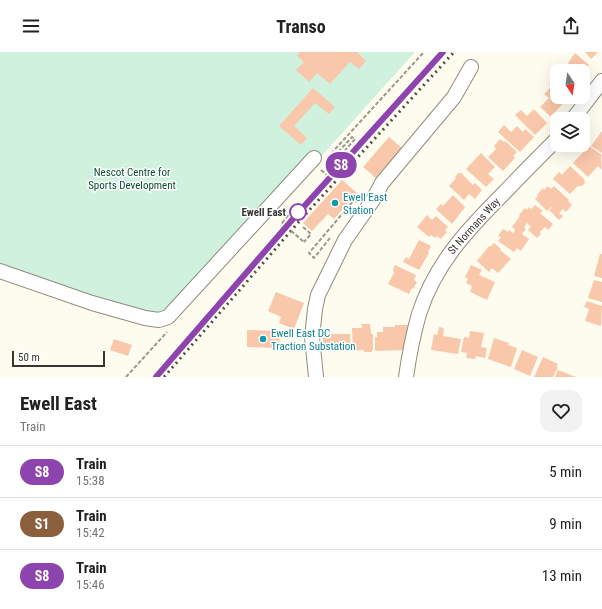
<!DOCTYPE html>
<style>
:root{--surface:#fff;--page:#f2f2f2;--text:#222;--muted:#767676;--line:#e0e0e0}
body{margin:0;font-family:"Roboto Condensed",sans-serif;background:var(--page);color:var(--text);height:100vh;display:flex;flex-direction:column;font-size:15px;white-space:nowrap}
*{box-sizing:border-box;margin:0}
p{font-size:13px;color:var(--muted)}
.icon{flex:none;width:22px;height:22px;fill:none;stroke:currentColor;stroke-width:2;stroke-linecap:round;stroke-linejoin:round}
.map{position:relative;height:325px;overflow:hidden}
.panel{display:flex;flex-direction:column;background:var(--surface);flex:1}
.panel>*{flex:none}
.badge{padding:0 8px;border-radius:13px;font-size:14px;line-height:26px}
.needle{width:26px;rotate:167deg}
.tools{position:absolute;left:550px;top:12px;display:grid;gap:8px}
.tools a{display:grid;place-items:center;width:40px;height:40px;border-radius:8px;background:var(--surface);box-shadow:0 4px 16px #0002;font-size:20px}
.scale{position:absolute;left:12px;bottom:10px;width:93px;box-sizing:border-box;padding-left:4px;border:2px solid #373530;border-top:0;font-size:11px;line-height:14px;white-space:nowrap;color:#373530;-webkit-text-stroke:3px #fff;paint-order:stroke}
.map>.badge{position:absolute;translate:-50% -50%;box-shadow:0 0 0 2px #fff}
.round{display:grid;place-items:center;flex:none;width:42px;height:42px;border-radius:12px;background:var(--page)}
.summary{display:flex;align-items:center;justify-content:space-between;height:68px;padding:0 20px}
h1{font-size:19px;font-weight:700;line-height:30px}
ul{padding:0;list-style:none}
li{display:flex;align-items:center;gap:12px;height:52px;padding:0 20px;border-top:1px solid var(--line)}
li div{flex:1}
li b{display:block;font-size:15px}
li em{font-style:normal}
li .badge{min-width:44px;font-weight:700;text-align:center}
header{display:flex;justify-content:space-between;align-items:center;height:52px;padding:0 20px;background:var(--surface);font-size:18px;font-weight:700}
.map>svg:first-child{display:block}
.green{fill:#d0f1de}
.building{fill:#f9c7aa}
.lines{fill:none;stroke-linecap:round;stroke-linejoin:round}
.minor-casing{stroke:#908c7e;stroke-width:16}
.path{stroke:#9a988f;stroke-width:2;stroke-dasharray:4 2;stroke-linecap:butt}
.minor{stroke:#fff;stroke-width:14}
.rail{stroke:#53504a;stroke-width:3;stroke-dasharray:2 4;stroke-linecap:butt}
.path-bridge{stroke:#9a988f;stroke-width:2;stroke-dasharray:4 2;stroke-linecap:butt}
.line-casing{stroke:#fff;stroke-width:9}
.line{stroke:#8e44ad;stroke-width:6}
.culture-dot{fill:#0f9aa8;stroke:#fff;stroke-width:1.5}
.stop-dot{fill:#fff;stroke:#8e44ad;stroke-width:2}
.labels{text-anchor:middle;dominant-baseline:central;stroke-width:3;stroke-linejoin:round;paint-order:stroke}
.park-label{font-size:11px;fill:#084d31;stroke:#fff}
.culture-label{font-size:11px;fill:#0d838f;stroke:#fff;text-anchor:start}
.stop-label{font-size:11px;font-weight:bold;fill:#373530;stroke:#fff;text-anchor:end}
.street-label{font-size:11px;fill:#373530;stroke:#fff}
</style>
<header><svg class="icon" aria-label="menu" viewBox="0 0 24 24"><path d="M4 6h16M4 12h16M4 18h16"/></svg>Transo<svg class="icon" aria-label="share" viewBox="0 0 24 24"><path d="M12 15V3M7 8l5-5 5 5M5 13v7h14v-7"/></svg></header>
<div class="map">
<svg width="602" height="325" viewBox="0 0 602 325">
<rect width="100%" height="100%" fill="#fefbef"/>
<path class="green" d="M0 0H415L317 109 272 162 168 274 0 213Z"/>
<path class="building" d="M300 0H357L366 9 359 17 350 10 330 32 317 21 309 30 296 18 304 10 297 4Z
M585 0H598L591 7Z
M575 1 589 13 586 16 590 19 585 25 583 23V19H578L568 11Z
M557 24V39L549 32Z
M313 36 335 55 329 62 315 51 294 74 307 86 301 93 279 74Z
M550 36 557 42V45H560L564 50 551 65 540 55 549 46 544 42Z
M534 57 547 71 535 83 515 63 521 58 527 64Z
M504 73 511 80 517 74 523 80 525 77 534 85 520 100 498 80Z
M602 79V101L591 94Z
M389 85 402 96 376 126 363 115Z
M500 87 504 90 505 89 517 100 513 104 515 106 503 119 488 105 496 97 494 94Z
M589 94 602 103 601 105 602 118 598 114 588 125 573 111Z
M481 101 495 115 488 122 494 127 486 135 466 117Z
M570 114 584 127 585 131 582 134H578L570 142 553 127 559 120 562 123Z
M458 121H461L473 133 475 131 482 138 475 147 469 142 464 148 449 134 456 126 455 125Z
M342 128 357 141 334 167 328 162 312 179 303 171Z
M548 134 551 137 554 134 569 148 568 149 572 153 566 160 563 157 559 161 563 164 559 168 549 158 552 156 551 155 547 159 535 147 538 144 537 143 543 136 544 138Z
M453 143 465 155 452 172 436 157 441 152 443 154Z
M535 153 543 159 540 161 553 172 548 178 545 175 540 180 541 182 537 186 528 178 531 175 527 171 524 176 526 177 522 182 529 187 521 199 517 196 514 200 498 189 501 185 498 184 503 177 508 180 509 178 513 181 515 178 512 175 520 164 519 163 525 156 527 158 529 155 531 157Z
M427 163 432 168 436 164 448 175 445 178 447 180 441 187 437 184 435 186 431 183 429 185 417 175Z
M419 188 431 194 428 200 429 201 419 218 403 210 406 205 409 207Z
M494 191 501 197 500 198 511 207 498 221 492 216 489 220 477 209 489 194 490 195Z
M600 202H602V226L594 224Z
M395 213 416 223 414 228 417 230 413 237 412 236 409 242 388 232 394 221 393 217Z
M471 213 482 218 479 223 495 230 487 248 470 240 472 234 466 231 468 227 465 225Z
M594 228 602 230V250L588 246Z
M276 240 304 251 294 277 279 271 281 265 268 259Z
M587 249 602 254 601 274 585 269 589 257 584 255Z
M361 272H370L371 282H373V298H372V300H364V298L353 299 352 276H362Z
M395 273H408V284H405V298L375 299V285H377V280H383V275H395Z
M439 275 444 276 443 284 461 287 458 302 431 298 434 282 437 283Z
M247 278 280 279 279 296 247 295Z
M470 279 484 281 481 295 487 296 485 306 476 304 475 307 466 306 467 301 461 300 464 285 469 286Z
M323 282H350L351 299H323Z
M494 286 509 291 508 293 517 296 511 315 488 307Z
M114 287 132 293 128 304 110 298Z
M522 298 538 305 530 324 514 317Z
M543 305 558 312 556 315H558L553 325H534Z
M558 318 576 325H555Z"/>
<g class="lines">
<defs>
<path id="minor" d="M573 67 602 29
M0 219 92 251 145 266 159 268 168 265 314 106
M316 325 312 285 315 257 318 243 345 188 373 148 382 131 454 45 471 15
M406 325C409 304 413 283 419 262 435 212 467 178 504 141 521 123 539 105 557 87"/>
</defs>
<use href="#minor" class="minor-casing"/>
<path class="path" d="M327 106 424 0
M326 113 352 85 355 87 327 119 330 121
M321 118 328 124
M282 171 290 161 293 164
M303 175 311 182 304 190
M330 186 314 206 309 201 354 148 357 150
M126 325 167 280"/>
<use href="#minor" class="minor"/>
<path class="rail" d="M156 325 299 160 443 0
M164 325 303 165 454 0"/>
<path class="path-bridge" d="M282 171 304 190"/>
</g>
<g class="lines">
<defs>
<path id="line" d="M156 325 299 160 443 0"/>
</defs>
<use href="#line" class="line-casing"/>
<use href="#line" class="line"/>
</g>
<g class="culture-dot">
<circle cx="335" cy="151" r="4"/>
<circle cx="263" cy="287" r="4"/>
</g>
<circle class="stop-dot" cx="298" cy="160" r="8"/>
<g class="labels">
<g class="park-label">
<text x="132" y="120">Nescot Centre for<tspan x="132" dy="13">Sports Development</tspan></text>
</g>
<g class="culture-label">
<text x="343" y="145">Ewell East<tspan x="343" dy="13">Station</tspan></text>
<text x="271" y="281">Ewell East DC<tspan x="271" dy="13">Traction Substation</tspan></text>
</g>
<g class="stop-label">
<text x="286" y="160">Ewell East</text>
</g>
<g class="street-label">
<text transform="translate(474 174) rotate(-48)">St Normans Way</text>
</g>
</g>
</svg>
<div class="tools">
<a><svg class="needle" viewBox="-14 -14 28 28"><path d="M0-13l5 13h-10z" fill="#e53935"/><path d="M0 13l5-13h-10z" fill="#767676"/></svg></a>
<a><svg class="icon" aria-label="layers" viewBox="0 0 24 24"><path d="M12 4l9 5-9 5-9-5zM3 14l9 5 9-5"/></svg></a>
</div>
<div class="scale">50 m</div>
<b class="badge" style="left:341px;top:113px;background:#8e44ad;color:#fff">S8</b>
</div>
<section class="panel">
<div class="summary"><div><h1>Ewell East</h1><p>Train</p></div><a class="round"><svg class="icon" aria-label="heart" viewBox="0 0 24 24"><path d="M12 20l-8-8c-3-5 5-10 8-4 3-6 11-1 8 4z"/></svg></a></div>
<ul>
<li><span class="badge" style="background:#8e44ad;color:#fff">S8</span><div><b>Train</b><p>15:38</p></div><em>5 min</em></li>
<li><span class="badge" style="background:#8b5e3c;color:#fff">S1</span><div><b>Train</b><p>15:42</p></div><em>9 min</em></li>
<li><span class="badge" style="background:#8e44ad;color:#fff">S8</span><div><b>Train</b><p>15:46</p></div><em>13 min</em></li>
</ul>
</section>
